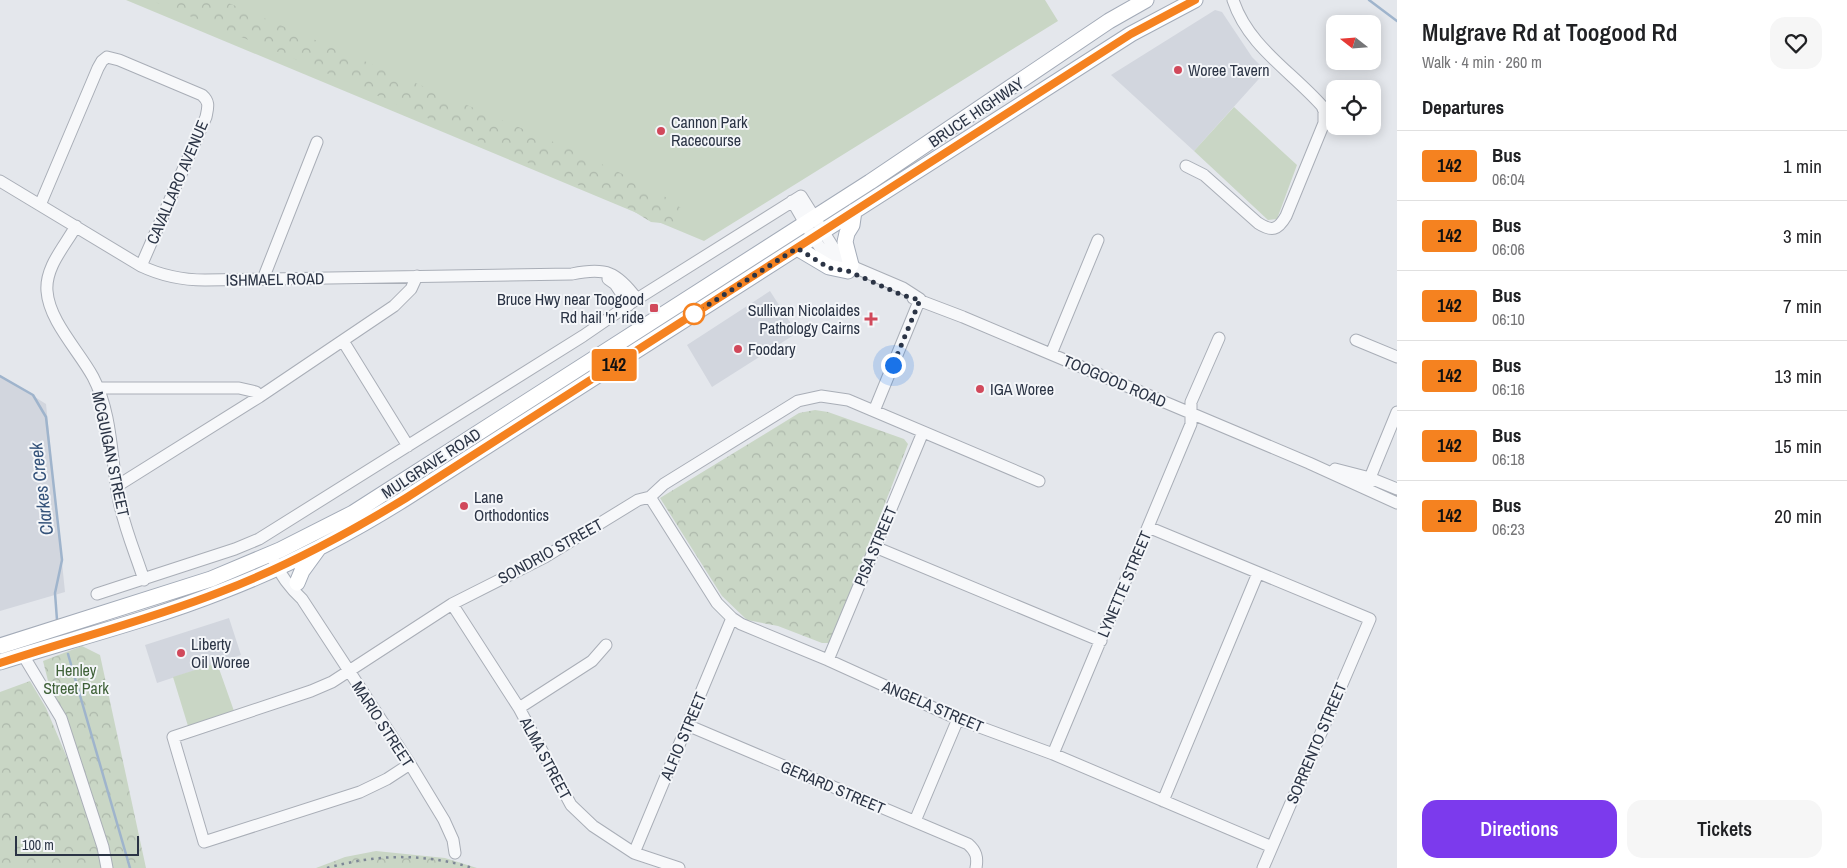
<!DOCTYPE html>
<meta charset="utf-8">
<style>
:root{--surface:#fff;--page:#f6f6f6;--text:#202124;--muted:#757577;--line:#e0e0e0;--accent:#7c3aed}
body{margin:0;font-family:"Archivo Narrow",sans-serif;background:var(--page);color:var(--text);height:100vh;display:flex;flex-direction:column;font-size:19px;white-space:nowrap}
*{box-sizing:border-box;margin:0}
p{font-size:16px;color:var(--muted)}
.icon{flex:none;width:28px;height:28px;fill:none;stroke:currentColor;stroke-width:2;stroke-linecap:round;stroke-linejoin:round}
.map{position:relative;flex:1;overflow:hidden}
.panel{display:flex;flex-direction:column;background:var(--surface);width:450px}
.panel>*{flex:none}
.badge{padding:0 10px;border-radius:4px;font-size:18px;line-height:32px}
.needle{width:32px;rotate:287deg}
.buttons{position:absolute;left:1326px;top:15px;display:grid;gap:10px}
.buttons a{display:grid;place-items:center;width:55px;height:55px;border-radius:10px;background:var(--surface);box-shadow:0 2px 12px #0003;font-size:25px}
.scale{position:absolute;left:15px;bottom:12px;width:124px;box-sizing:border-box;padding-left:5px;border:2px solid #2b3445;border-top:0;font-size:14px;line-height:18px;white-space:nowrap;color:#2b3445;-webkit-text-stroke:4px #f4f6f9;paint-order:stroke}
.you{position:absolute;width:25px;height:25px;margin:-12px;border:4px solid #fff;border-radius:50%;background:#1a73e8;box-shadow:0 0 0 8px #1a73e833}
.map>.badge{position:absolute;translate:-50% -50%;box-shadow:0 0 0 2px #fff}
h2{padding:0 25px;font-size:19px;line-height:45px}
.round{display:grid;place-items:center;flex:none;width:52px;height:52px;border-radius:15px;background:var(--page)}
.summary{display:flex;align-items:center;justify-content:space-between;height:85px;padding:0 25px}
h1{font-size:24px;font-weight:600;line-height:38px}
.primary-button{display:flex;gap:10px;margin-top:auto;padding:10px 25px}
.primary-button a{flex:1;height:58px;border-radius:15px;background:var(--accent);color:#fff;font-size:20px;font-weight:600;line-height:58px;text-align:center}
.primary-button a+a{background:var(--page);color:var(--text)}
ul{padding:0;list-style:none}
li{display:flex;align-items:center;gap:15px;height:70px;padding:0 25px;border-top:1px solid var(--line)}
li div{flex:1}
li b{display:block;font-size:19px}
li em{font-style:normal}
li .badge{min-width:55px;font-weight:700;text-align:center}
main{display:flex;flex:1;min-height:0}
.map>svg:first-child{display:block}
.built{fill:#d2d6de}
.grass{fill:#c9d6c5}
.forest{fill:url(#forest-crowns)}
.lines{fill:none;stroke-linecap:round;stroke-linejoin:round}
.stream{stroke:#9fb4cc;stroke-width:2.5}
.minor-casing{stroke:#a9aeb7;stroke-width:13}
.major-casing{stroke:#a3abb8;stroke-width:17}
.minor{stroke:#f7f8fa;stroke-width:11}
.major{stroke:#fff;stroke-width:15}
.rail{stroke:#7d8696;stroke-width:2.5;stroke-dasharray:2.5 5;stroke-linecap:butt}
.line-casing{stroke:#fff;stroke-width:11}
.line{stroke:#f58220;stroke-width:8}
.walk{stroke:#2b3445;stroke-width:5;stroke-dasharray:0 9}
.poi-dot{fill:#d1495b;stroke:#f4f6f9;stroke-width:2}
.stop-dot{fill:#fff;stroke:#f58220;stroke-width:2.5}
.labels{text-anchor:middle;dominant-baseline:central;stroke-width:4;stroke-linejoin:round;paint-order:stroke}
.poi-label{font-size:16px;fill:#2b3445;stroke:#f4f6f9;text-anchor:start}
.street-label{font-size:16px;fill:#2b3445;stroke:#f4f6f9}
.park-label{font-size:16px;fill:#3f6138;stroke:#f4f6f9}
.water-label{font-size:18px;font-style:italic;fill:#34527a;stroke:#f4f6f9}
</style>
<main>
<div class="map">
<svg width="1397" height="868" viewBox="0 0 1397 868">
<defs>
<pattern id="forest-crowns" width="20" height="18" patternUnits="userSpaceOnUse" patternTransform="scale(1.25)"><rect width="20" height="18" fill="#c9d6c5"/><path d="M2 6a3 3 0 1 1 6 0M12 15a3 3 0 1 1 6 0" fill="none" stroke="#adb8ab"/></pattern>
</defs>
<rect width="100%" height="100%" fill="#e4e7ec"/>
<path class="built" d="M1215 10 1222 12 1252 57 1266 71 1194 151 1111 75Z
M770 291 797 333 712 387 687 345Z
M0 375 46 404 65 592 0 611Z
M229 618 241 655 157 683 145 645Z"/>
<path class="grass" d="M126 0H1045L1058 21 704 241Z
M1234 107 1297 165 1277 219 1268 220 1194 151Z
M217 663 234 711 188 726 173 677Z"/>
<path class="forest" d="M150 0H221L243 9 572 150 654 189 681 208V225L651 222 625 206 288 56Z
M815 410 828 412 904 439 908 444 831 643H822L778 626 747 620 722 596 660 498 799 413Z
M82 646 100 655 146 868H0V692L30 681 46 708 68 760 43 661Z
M376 851 445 858 477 868H316L345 857Z"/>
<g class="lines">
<path class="stream" d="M1369 0 1397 21
M0 376 33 395 46 417 62 560 55 593 57 620
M68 654 130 868"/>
<defs>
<path id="minor" d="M1186 166 1204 175 1258 223C1272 232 1278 230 1286 216L1324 123V111L1322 106C1291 71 1248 46 1233 0
M0 181 141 266C162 276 182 280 205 280L572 274C606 267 617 272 637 299
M792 201C806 223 818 253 841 268
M40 205 98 68 102 61 107 57 119 60 202 95C210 102 208 107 206 117L141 266
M76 226C65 246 45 267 47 291 49 321 79 351 93 377 112 413 111 457 118 496 123 525 135 552 144 580
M263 279 317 142
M608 279 615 284 629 305
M913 298 963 317 1309 463 1397 503
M1356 340 1397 357
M343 341 408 446
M1051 354 1098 240
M98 388H239L256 392 259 397
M874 411 920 299
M1335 469 1370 478 1397 489
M1367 485 1397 412
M117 486 259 397 394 306 411 289 417 276
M650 497 717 603 732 618 741 624 828 660 958 719 1053 754 1272 847
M1148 527 1370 619 1263 868
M875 547 1101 641
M274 561C281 576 290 588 302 599L410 764 444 820 453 840 455 853
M97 594 235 549 259 539 583 336 637 299 801 196 833 247 845 260 856 268 903 288 920 299
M452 604 519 708 571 805 593 826 634 853 679 868
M23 655 61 718 103 847 107 868
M828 660 923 432
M519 708 592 661 606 645
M687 725 968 844C976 851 978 857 976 868
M1053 754 1191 424V402L1219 338
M410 764 387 779 360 792 204 842 173 737 311 691 332 682 452 604 545 557 638 500 650 497 664 484 798 401 821 396 848 400 1039 481
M1163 801 1258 573
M915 821 958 719
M634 853 732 618"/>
<path id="major" d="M797 248 829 267 848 271
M851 265 845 242 847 233 852 225 854 211
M297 583 302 571 318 549
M0 646 211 579 280 550 353 513 870 182 1109 21 1146 0
M0 662C73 639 149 620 220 592 286 567 347 535 406 498L1131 34 1195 0"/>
</defs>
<use href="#minor" class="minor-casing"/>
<use href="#major" class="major-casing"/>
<use href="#minor" class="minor"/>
<use href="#major" class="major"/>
<path class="rail" d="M327 868C377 854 423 853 473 868"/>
</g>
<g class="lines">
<defs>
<path id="line" d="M0 663C73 639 149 620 220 592 286 567 347 534 406 498L1131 34 1195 0"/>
</defs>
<use href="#line" class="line-casing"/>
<use href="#line" class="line"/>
<path class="walk" d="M694 314 797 248 829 268 848 271 902 295 920 300 893 365"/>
</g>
<g class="poi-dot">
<circle cx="1178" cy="70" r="5"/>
<circle cx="661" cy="131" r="5"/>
<rect x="649" y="303" width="10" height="10" rx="2.5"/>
<path d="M868.5 311.5h5v5h5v5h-5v5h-5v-5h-5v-5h5z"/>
<circle cx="738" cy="349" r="5"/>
<circle cx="980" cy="389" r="5"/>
<circle cx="464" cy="506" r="5"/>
<circle cx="181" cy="653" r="5"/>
</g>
<circle class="stop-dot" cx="694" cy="314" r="10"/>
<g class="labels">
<g class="poi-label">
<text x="1188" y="70">Woree Tavern</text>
<text x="671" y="122">Cannon Park<tspan x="671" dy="18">Racecourse</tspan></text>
<text x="644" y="299" text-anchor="end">Bruce Hwy near Toogood<tspan x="644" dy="18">Rd hail 'n' ride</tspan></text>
<text x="860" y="310" text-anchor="end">Sullivan Nicolaides<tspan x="860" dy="18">Pathology Cairns</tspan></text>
<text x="748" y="349">Foodary</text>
<text x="990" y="389">IGA Woree</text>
<text x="474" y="497">Lane<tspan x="474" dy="18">Orthodontics</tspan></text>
<text x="191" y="644">Liberty<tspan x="191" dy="18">Oil Woree</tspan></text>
</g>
<g class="street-label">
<text transform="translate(976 112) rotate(-34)">BRUCE HIGHWAY</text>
<text transform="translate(177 182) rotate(-67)">CAVALLARO AVENUE</text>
<text transform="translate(275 279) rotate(-1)">ISHMAEL ROAD</text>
<text transform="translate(1115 381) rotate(23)">TOOGOOD ROAD</text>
<text transform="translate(111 454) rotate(78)">MCGUIGAN STREET</text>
<text transform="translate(431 463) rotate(-33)">MULGRAVE ROAD</text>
<text transform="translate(875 546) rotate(-67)">PISA STREET</text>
<text transform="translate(550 551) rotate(-29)">SONDRIO STREET</text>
<text transform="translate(1124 584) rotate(-67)">LYNETTE STREET</text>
<text transform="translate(933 706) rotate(23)">ANGELA STREET</text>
<text transform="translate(383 724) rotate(57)">MARIO STREET</text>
<text transform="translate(683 736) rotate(-67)">ALFIO STREET</text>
<text transform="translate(1316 743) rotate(-67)">SORRENTO STREET</text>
<text transform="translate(546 758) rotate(62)">ALMA STREET</text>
<text transform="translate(833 787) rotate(23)">GERARD STREET</text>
</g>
<g class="park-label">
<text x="76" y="670">Henley<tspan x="76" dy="18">Street Park</tspan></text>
</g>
<g class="water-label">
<text transform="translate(41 489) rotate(-97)">Clarkes Creek</text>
</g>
</g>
</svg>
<div class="buttons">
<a><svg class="needle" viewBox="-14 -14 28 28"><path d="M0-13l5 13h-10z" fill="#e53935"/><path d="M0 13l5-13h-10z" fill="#757577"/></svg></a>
<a><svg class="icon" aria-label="locate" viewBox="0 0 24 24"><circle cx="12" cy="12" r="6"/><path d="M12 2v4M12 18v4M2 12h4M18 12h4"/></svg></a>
</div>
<div class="scale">100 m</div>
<div class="you" style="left:893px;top:365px"></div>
<b class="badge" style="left:614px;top:365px;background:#f58220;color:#111">142</b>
</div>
<section class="panel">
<div class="summary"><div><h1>Mulgrave Rd at Toogood Rd</h1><p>Walk · 4 min · 260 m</p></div><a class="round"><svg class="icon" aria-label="heart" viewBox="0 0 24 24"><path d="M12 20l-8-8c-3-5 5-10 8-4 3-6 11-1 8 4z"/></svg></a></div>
<h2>Departures</h2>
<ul>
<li><span class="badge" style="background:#f58220;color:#111">142</span><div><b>Bus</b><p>06:04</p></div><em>1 min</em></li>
<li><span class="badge" style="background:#f58220;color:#111">142</span><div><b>Bus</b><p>06:06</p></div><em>3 min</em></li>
<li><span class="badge" style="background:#f58220;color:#111">142</span><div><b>Bus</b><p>06:10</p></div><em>7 min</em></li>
<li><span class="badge" style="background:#f58220;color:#111">142</span><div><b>Bus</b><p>06:16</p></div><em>13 min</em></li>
<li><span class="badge" style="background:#f58220;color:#111">142</span><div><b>Bus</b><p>06:18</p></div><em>15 min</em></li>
<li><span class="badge" style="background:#f58220;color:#111">142</span><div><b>Bus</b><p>06:23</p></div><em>20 min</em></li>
</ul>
<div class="primary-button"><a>Directions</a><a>Tickets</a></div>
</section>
</main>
